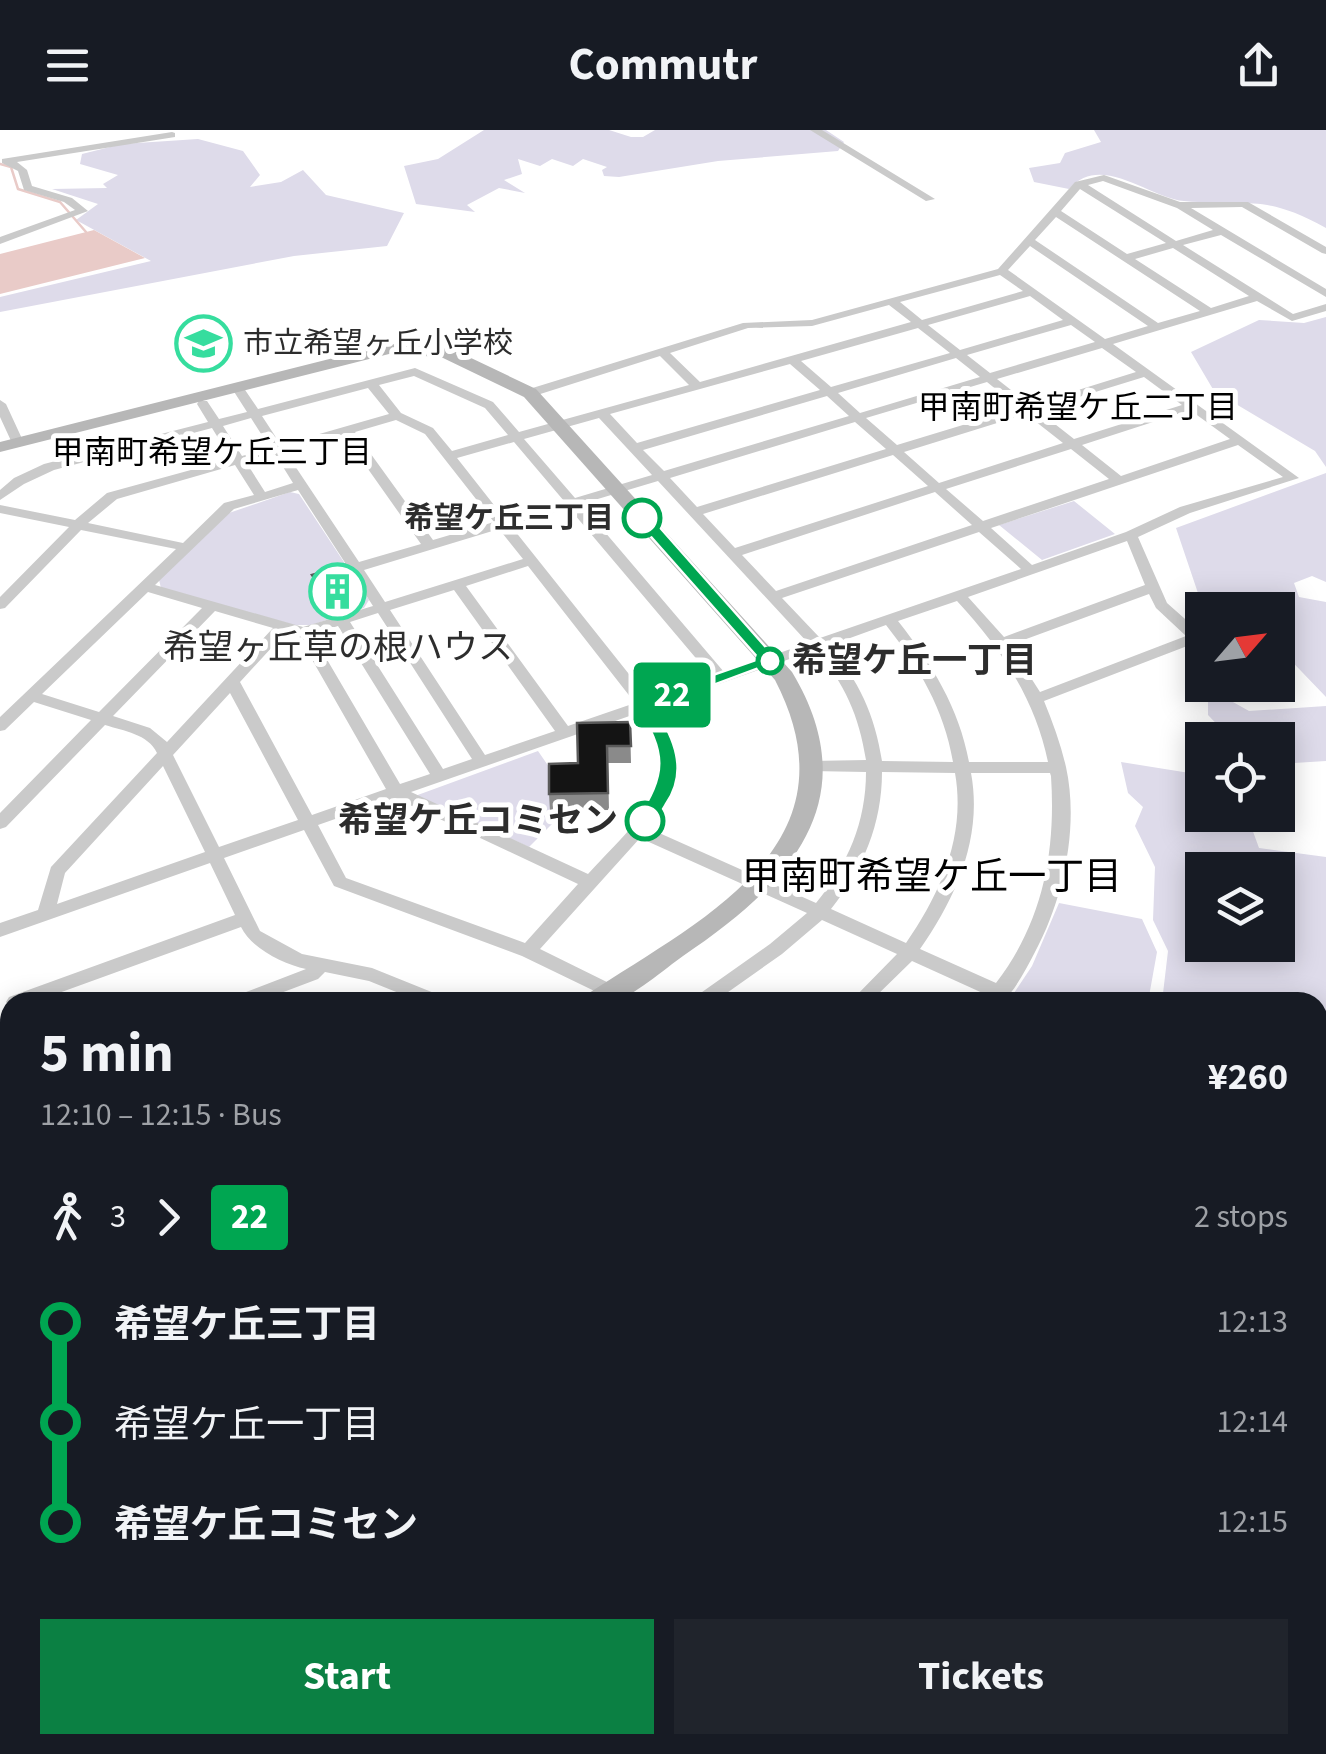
<!DOCTYPE html>
<meta charset="utf-8">
<style>
:root{--surface:#171b24;--page:#20242c;--text:#f1f3f6;--muted:#9ea1a6;--accent:#0b8043}
body{margin:0;font-family:"Source Sans 3","Noto Sans JP",sans-serif;background:var(--page);color:var(--text);height:100vh;display:flex;flex-direction:column;font-size:38px;white-space:nowrap}
*{box-sizing:border-box;margin:0}
p{font-size:32px;color:var(--muted)}
.icon{flex:none;width:55px;height:55px;fill:none;stroke:currentColor;stroke-width:2;stroke-linecap:round;stroke-linejoin:round}
.map{position:relative;flex:1;overflow:hidden}
.details{position:absolute;left:0px;top:862px;width:1328px;height:762px;display:flex;flex-direction:column;background:var(--surface);border-radius:30px 30px 0 0;box-shadow:0 5px 25px #0003}
.details>*{flex:none}
.badge{padding:0 20px;border-radius:8px;font-size:35px;line-height:65px}
.needle{width:65px;rotate:62deg}
.tools{position:absolute;left:1185px;top:462px;display:grid;gap:20px}
.tools a{display:grid;place-items:center;width:110px;height:110px;border-radius:0px;background:var(--surface);box-shadow:0 5px 25px #0003;font-size:50px}
.map>.badge{position:absolute;translate:-50% -50%;box-shadow:0 0 0 5px #fff}
.legs{display:flex;align-items:center;gap:15px;height:110px;padding:0 40px;font-size:32px}
.legs p{margin-inline-start:auto}
.headline{display:flex;align-items:center;justify-content:space-between;height:170px;padding:0 40px}
h1{font-size:55px;font-weight:700;line-height:75px}
.cta{display:flex;gap:20px;margin-top:auto;padding:20px 40px}
.cta a{flex:1;height:115px;border-radius:0px;background:var(--accent);color:#fff;font-size:40px;font-weight:700;line-height:115px;text-align:center}
.cta a+a{background:var(--page);color:var(--text)}
ul{padding:0 40px;list-style:none}
li{display:flex;align-items:center;gap:35px;height:100px;font-size:38px}
li i{display:grid;place-items:center;width:15px;height:100%;margin:0 12px;background:currentColor}
li i::after{content:'';width:25px;height:25px;margin:-12px;border:8px solid;border-radius:50%;background:var(--surface)}
li p{margin-inline-start:auto}
li:first-child i{background:linear-gradient(#0000 50%,currentColor 0)}
li:last-child i{background:linear-gradient(currentColor 50%,#0000 0)}
header{display:flex;justify-content:space-between;align-items:center;height:130px;padding:0 40px;background:var(--surface);font-size:45px;font-weight:700}
.map>svg:first-child{display:block}
.green{fill:#dedbea;fill-rule:evenodd}
.water{fill:#e9cbc8}
.lines{fill:none;stroke-linecap:round;stroke-linejoin:round}
.stream-far1{stroke:#e9cbc8;stroke-width:2.5}
.stream{stroke:#e9cbc8;stroke-width:6}
.river{fill:#e9cbc8;fill-rule:evenodd}
.street{fill:#cacaca;fill-rule:evenodd}
.secondary{fill:#b7b7b7;fill-rule:evenodd}
.wall{fill:#8a8a8a}
.shaded-wall{fill:#5a5a5a}
.building{fill:#141414;stroke:#5a5a5a;stroke-width:2.5}
.line-1{fill:#00a651;stroke:#fff;stroke-width:2.5}
.stop-1-dot{fill:#fff;stroke:#00a651;stroke-width:5}
.labels{text-anchor:middle;dominant-baseline:central;stroke-width:10;stroke-linejoin:round;paint-order:stroke}
.far-poi-label{font-size:30px;fill:#2d2d2d;stroke:#fff;text-anchor:start}
.far-stop-label{font-size:30px;font-weight:bold;fill:#2d2d2d;stroke:#fff;text-anchor:end}
.far-neighbourhood-label{font-size:32px;fill:#000;stroke:#fff}
.poi-label{font-size:35px;fill:#2d2d2d;stroke:#fff}
.stop-label{font-size:35px;font-weight:bold;fill:#2d2d2d;stroke:#fff;text-anchor:start}
.neighbourhood-label{font-size:38px;fill:#000;stroke:#fff}
</style>
<header><svg class="icon" aria-label="menu" viewBox="0 0 24 24"><path d="M4 6h16M4 12h16M4 18h16"/></svg>Commutr<svg class="icon" aria-label="share" viewBox="0 0 24 24"><path d="M12 15V3M7 8l5-5 5 5M5 13v7h14v-7"/></svg></header>
<div class="map">
<svg width="1326" height="1624" viewBox="0 0 1326 1624">
<rect width="100%" height="100%" fill="#fff"/>
<path class="green" d="M484 0H609L631 7H643L655 0H826L844 12 838 21 718 31 619 47 604 46 602 40 607 37 583 29 573 36 552 29 540 36 518 29 522 44 504 50 525 63 499 58 467 75 475 82 416 74 404 36 438 29Z
M1094 0H1326V98C1262 63 1250 77 1184 71 1149 68 1101 22 1069 59L1034 52 1029 38 1060 33 1065 23 1101 12Z
M198 9 243 21 260 45 250 57 281 52 303 40 326 65 404 83 387 116 294 126 0 182V167L151 131 76 90 98 74 52 59 107 58 103 54 118 45 80 34 82 24 122 14Z
M1326 187V337L1315 321 1214 261 1191 222 1259 190 1304 193Z
M1326 343V452L1312 446 1294 453 1299 467 1326 472V567L1278 517V480H1216L1201 472 1176 398Z
M290 362 299 364 369 470 364 478 311 495H294L161 458 159 450 229 383Z
M1074 371 1115 404 1042 430 999 395Z
M1208 558 1249 581 1326 576V631L1278 634V610H1232L1208 585Z
M538 621 556 647V690L529 717 415 666Z
M1121 632 1202 645V685H1247L1259 718 1326 727V891L1318 892V872H1162L1168 821 1153 790 1155 737 1135 696 1143 677 1128 663ZM1202 740H1278V815H1202Z
M1059 773 1142 789 1157 822 1148 872H1008L1032 836Z
M1326 1284V1624H898L917 1615H1318V1299Z"/>
<path class="water" d="M94 100 145 128 0 164V124Z"/>
<g class="lines">
<path class="stream-far1" d="M0 34 11 37 18 59 60 72 86 102"/>
<path class="stream" d="M355 1615 356 1624"/>
<path class="river" d="M1326 1081V1115L1318 1116V1082Z
M0 1527H10V1573H0Z"/>
<path class="street" d="M810 0H822L935 69 926 71Z
M172 2 175 3V7L17 32 27 40 32 56 72 68 88 81 0 114V107L75 80 64 72 24 60 18 41 2 33V29Z
M1104 45 1180 72H1248L1326 117V124L1322 123 1242 77 1191 78 1326 159V167L1221 105 1183 115 1293 184 1326 174V181L1292 191 1257 171 1113 214 1299 348 1190 383 1138 407 1167 473 1202 504V517L1195 513 1044 571C1053 593 1061 615 1066 637 1079 696 1064 768 1035 822 1026 839 1015 861 1002 872H983L987 865 912 831 870 872H850L897 824 822 790 782 824 714 872H692L695 867 770 814 807 783 640 708 540 819 617 857 620 862 617 867 611 869 522 826 334 756 304 700 224 728 260 801 302 824 372 838 444 867 447 872H421L369 851 325 842 318 849 257 872H230L233 867 306 839C283 834 251 818 241 797L34 872H10L9 877 6 872 9 867 235 785 210 733 0 807V793L38 780 51 737 157 623C148 604 124 601 105 595L6 697 0 699V683L91 590 34 572 5 600 0 601V587L176 419 81 400 5 478 0 479V467L69 397 0 383V375L75 390 107 363 231 329 212 298 54 340 24 354 0 370V360L14 348 44 334 208 292 197 274 199 271H207L219 289 247 282 231 257 237 253 241 254 258 279 415 238 493 272 519 302 689 255 660 226 534 266H526V260L743 193 812 190 998 139 1075 52ZM1103 51 1177 78 1213 100 1176 111 1088 55ZM1080 59 1166 113 1127 124 1061 81ZM1056 87 1200 181 1158 193 1035 110ZM1030 116 1148 196 1105 209 1008 140ZM1173 118 1249 166 1211 178 1135 129ZM1000 145 1023 161 922 190 900 172ZM1030 166 1063 190 960 220 928 195ZM889 175 911 192 700 252 670 223 748 198 812 196ZM1071 195 1095 212 990 243 967 225ZM918 198 950 223 831 257 801 231ZM1102 218 1136 242 1030 275 997 249ZM956 228 980 247 860 283 838 263ZM790 234 820 260 637 313 610 284ZM414 246 485 278 508 305 452 321 433 298 401 283 379 255ZM1144 247 1182 275 1074 309 1037 280ZM987 252 1019 278 897 315 866 288ZM368 258 389 284 281 315 262 286ZM827 266 849 286 664 341 643 320ZM1190 280 1230 309 1121 346 1082 315ZM1026 284 1063 313 939 353 904 322ZM251 288 270 318 242 326 223 296ZM599 288 652 345 575 368 524 309ZM396 290 425 304 494 392 433 410 355 302ZM855 292 886 319 697 377 670 348ZM344 305 421 414 359 432 285 321ZM514 312 564 371 505 389 457 328ZM1238 315 1283 347 1180 377 1126 402 1032 435 991 398ZM1071 319 1109 349 983 391 946 359ZM275 324 293 353 265 362 246 332ZM893 325 928 356 735 418 703 384ZM235 335 254 365 224 373 183 413 88 393 117 369ZM658 351 808 513 724 542 581 374ZM298 360 373 476 303 497 155 455 234 379ZM935 362 972 395 776 461 742 425ZM569 378 711 546 648 568 511 396ZM499 399 523 429 385 472 364 440ZM979 402 1021 439 820 508 782 468ZM1127 411 1145 455 1004 507 968 467ZM528 436 635 573 568 596 466 456ZM454 460 555 601 485 625 390 480ZM148 462 202 478 99 582 42 564ZM1149 464 1156 478 1186 506 1040 562 1010 515ZM957 471C1001 519 1035 568 1048 632H969C959 578 932 534 898 491ZM215 481 273 498 167 612 150 598 113 586ZM378 483 472 629 443 639 350 492ZM886 495C919 537 944 579 953 632L882 631C875 586 859 549 828 516ZM338 496 430 644 400 654 312 504ZM286 502 298 505 386 659 312 685 240 552ZM815 520C845 553 859 586 866 630L811 631 803 636 811 641 866 642C866 692 848 734 816 773L648 698C684 658 683 621 654 577ZM230 563 298 690 219 717 173 625ZM641 582C689 654 634 693 588 744L411 662ZM163 636 205 722 57 774 65 743ZM882 642 955 643C966 705 941 763 906 813L831 779C863 739 882 694 882 642ZM971 643H1050L1051 646C1056 722 1043 792 996 853L920 819C956 768 983 707 971 643ZM395 668 578 754 525 813 346 748 318 695Z
M0 270 6 274 24 313 22 316 12 313 0 287Z
M1326 1051V1069L1318 1072V1054Z
M10 1060V1078L0 1082V1064Z
M10 1163V1183L0 1187V1167Z
M10 1277V1300L0 1304V1281Z
M0 1390 10 1391V1415L0 1414Z"/>
<path class="secondary" d="M389 214 450 218 536 259 792 542C870 672 787 756 683 826 666 838 631 868 613 872 604 875 591 873 582 872L586 865C701 789 861 716 775 550L524 267 441 227 389 224 0 322V312Z
M10 957V980L0 983V960Z
M1326 1187V1228L1318 1231V1190Z
M787 1615H836L832 1624H783Z"/>
</g>
<path class="wall" d="M312 445 362 468 329 478 315 456Z
M630 592 631 633H608L609 680 550 681 549 664 578 633Z"/>
<path class="shaded-wall" d="M360 457 362 468 329 478 327 467Z"/>
<path class="building" d="M345 435 360 457 327 467 312 445Z
M630 592 631 616H607L608 663 549 664V634L578 633 577 593Z"/>
<path class="line-1" d="M637 384H648L778 531 654 577C674 607 689 641 666 674 660 684 655 693 645 698L636 691C667 642 667 625 636 574L638 571 759 529 637 391Z"/>
<defs>
<symbol id="school-ring" viewBox="-11 -11 22 22"><circle r="9.5" fill="#fff" stroke="#36dd9e" stroke-width="1.5"/><path d="M0-5L7-2L0 1L-7-2ZM-4 1L0 2.5L4 1V4Q0 6-4 4Z" fill="#36dd9e"/></symbol>
<symbol id="building-ring" viewBox="-11 -11 22 22"><circle r="9.5" fill="#fff" stroke="#36dd9e" stroke-width="1.5"/><path d="M-4-6H4V6H1V3H-1V6H-4ZM-2.5-4.3h1.7v1.8h-1.7ZM.8-4.3h1.7v1.8H.8ZM-2.5-1h1.7V.8h-1.7ZM.8-1h1.7V.8H.8Z" fill="#36dd9e"/></symbol>
</defs>
<g fill-rule="evenodd">
<use href="#school-ring" x="172" y="182" width="63" height="63"/>
<use href="#building-ring" x="306" y="430" width="63" height="63"/>
</g>
<g class="stop-1-dot">
<circle cx="642" cy="388" r="18"/>
<circle cx="770" cy="531" r="12"/>
<circle cx="645" cy="691" r="18"/>
</g>
<g class="labels">
<g class="far-poi-label">
<text x="243" y="213">市立希望ヶ丘小学校</text>
</g>
<g class="far-stop-label">
<text x="614" y="388">希望ケ丘三丁目</text>
</g>
<g class="far-neighbourhood-label">
<text x="1078" y="278">甲南町希望ケ丘二丁目</text>
<text x="212" y="323">甲南町希望ケ丘三丁目</text>
</g>
<g class="poi-label">
<text x="338" y="518">希望ヶ丘草の根ハウス</text>
</g>
<g class="stop-label">
<text x="792" y="531">希望ケ丘一丁目</text>
<text x="618" y="691" text-anchor="end">希望ケ丘コミセン</text>
</g>
<g class="neighbourhood-label">
<text x="932" y="747">甲南町希望ケ丘一丁目</text>
</g>
</g>
</svg>
<div class="tools">
<a><svg class="needle" viewBox="-14 -14 28 28"><path d="M0-13l5 13h-10z" fill="#e53935"/><path d="M0 13l5-13h-10z" fill="#9ea1a6"/></svg></a>
<a><svg class="icon" aria-label="locate" viewBox="0 0 24 24"><circle cx="12" cy="12" r="6"/><path d="M12 2v4M12 18v4M2 12h4M18 12h4"/></svg></a>
<a><svg class="icon" aria-label="layers" viewBox="0 0 24 24"><path d="M12 4l9 5-9 5-9-5zM3 14l9 5 9-5"/></svg></a>
</div>
<b class="badge" style="left:672px;top:565px;background:#00a651;color:#fff">22</b>
<section class="details">
<div class="headline"><div><h1>5 min</h1><p>12:10 – 12:15 · Bus</p></div><b>¥260</b></div>
<div class="legs"><svg class="icon" aria-label="walk" viewBox="0 0 24 24"><circle cx="13" cy="4" r="2"/><path d="M13 8l-2 6 4 7M11 14l-3 7M7 12l3-4h3l4 4"/></svg>3<svg class="icon" aria-label="forward" viewBox="0 0 24 24"><path d="M9 5l7 7-7 7"/></svg><b class="badge" style="background:#00a651;color:#fff">22</b><p>2 stops</p></div>
<ul>
<li><i style="color:#00a651"></i><b>希望ケ丘三丁目</b><p>12:13</p></li>
<li><i style="color:#00a651"></i><span>希望ケ丘一丁目</span><p>12:14</p></li>
<li><i style="color:#00a651"></i><b>希望ケ丘コミセン</b><p>12:15</p></li>
</ul>
<div class="cta"><a>Start</a><a>Tickets</a></div>
</section>
</div>
